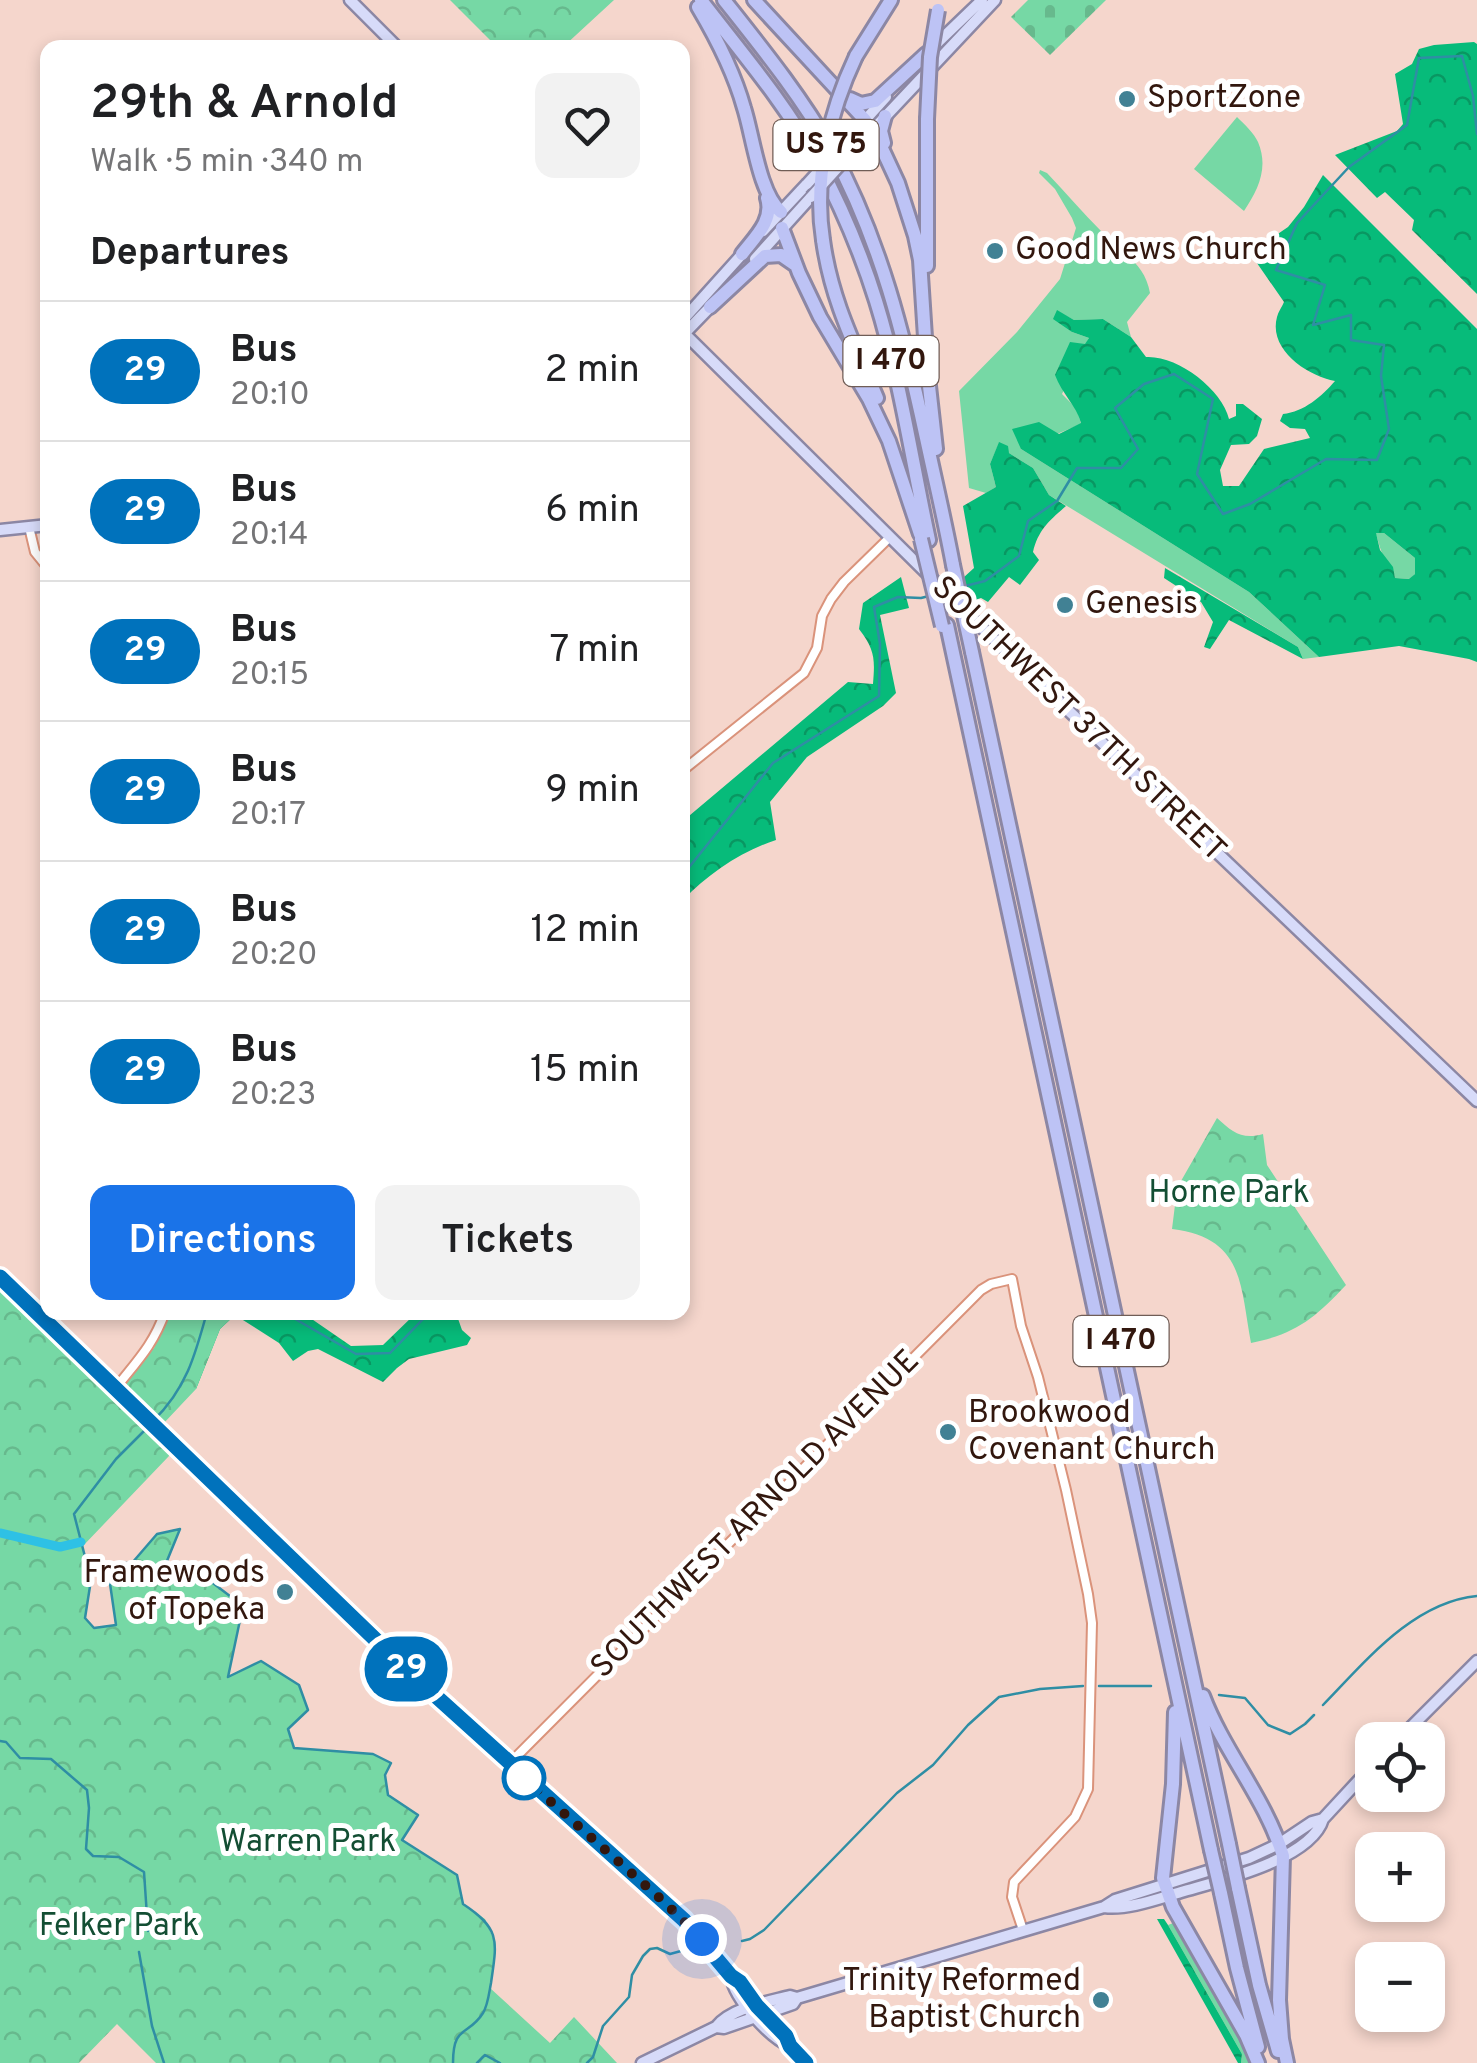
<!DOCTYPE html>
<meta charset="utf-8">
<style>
:root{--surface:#fff;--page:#f2f2f2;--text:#202124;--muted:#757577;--line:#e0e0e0;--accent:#1a73e8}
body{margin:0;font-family:Overpass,sans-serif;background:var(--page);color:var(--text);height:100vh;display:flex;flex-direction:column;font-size:38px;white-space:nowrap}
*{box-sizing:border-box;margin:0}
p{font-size:32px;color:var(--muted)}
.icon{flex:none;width:55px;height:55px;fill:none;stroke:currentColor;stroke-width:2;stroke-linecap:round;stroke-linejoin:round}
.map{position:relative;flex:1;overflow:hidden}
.side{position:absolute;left:40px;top:40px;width:650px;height:1280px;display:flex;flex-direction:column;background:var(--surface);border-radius:20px;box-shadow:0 5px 15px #0003}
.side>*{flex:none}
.badge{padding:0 20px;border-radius:32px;font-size:35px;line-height:65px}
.buttons{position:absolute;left:1355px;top:1722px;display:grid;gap:20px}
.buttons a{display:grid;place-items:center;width:90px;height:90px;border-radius:20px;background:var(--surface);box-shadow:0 5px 15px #0003;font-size:50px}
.you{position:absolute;width:50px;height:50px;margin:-25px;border:8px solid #fff;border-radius:50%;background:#1a73e8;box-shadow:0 0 0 15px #1a73e833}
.map>.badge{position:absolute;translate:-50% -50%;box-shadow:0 0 0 5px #fff}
h2{padding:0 50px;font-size:38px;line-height:90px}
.round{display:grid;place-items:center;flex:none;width:105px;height:105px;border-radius:20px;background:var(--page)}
.head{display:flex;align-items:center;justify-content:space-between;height:170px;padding:0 50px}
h1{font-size:48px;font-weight:600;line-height:75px}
.action{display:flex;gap:20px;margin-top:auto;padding:20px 50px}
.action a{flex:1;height:115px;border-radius:20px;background:var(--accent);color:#fff;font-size:40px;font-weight:600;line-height:115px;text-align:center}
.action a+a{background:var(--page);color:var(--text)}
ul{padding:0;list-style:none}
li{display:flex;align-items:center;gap:30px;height:140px;padding:0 50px;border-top:2px solid var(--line)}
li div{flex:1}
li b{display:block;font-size:38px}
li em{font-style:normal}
li .badge{min-width:110px;font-weight:700;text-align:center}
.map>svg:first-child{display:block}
.green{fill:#76d8a5}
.forest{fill:url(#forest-crowns);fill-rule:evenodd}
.cemetery{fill:url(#cemetery-stones)}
.park{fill:url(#park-crowns)}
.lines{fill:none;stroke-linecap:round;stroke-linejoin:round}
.stream{stroke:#2f8ea4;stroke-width:2.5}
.river{stroke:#2ec1e5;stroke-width:9}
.minor-casing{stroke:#da937b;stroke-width:12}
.major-casing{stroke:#8c87a4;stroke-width:15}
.highway-casing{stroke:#8c87a4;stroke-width:18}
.minor{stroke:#fff;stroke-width:8}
.major{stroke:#d7dbf9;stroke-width:10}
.highway{stroke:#bdc3f5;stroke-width:12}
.major-bridge-casing{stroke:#8c87a4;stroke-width:15;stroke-linecap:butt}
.highway-bridge-casing{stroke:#8c87a4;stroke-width:18;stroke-linecap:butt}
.major-bridge{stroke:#d7dbf9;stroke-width:10}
.highway-bridge{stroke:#bdc3f5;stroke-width:12}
.line-casing{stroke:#fff;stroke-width:22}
.line{stroke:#0072bc;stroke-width:15}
.walk{stroke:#32170e;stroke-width:10;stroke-dasharray:0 18}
.poi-dot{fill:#418194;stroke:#fff;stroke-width:4}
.stop-dot{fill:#fff;stroke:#0072bc;stroke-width:5}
.labels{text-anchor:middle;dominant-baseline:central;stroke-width:10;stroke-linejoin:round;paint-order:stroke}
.shield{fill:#fff;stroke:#705d56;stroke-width:2.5}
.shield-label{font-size:30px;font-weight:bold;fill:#32170e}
.poi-label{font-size:32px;fill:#32170e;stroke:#fff;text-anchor:start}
.street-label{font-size:32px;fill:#32170e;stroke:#fff}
.park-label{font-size:32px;fill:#134e33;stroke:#fff}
</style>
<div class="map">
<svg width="1477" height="2063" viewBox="0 0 1477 2063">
<defs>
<pattern id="forest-crowns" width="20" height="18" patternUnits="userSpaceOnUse" patternTransform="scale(2.5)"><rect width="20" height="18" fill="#07bb7a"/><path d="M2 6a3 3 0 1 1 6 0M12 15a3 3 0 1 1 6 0" fill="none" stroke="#099762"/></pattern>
<pattern id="cemetery-stones" width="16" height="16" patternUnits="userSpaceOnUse" patternTransform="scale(2.5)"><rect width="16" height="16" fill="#76d8a5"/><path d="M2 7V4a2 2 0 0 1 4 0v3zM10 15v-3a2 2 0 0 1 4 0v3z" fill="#67b98d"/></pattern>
<pattern id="park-crowns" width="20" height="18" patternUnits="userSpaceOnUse" patternTransform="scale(2.5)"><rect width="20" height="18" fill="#76d8a5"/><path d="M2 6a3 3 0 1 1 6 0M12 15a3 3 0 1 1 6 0" fill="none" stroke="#67b98d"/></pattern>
</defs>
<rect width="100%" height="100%" fill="#f5d6cc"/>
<path class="green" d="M1237 117C1244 124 1254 133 1258 142 1269 168 1258 190 1244 211L1194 169Z
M1040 170 1047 173C1065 192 1083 213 1102 232 1121 252 1145 263 1150 293L1127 322 1131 337 1103 319 1074 320 1057 311 1072 332 1089 338 1062 394 1077 409 1081 424 1021 449 1249 592 1319 657 1303 659 1298 647 1049 495 1033 468 1009 453 999 443 990 464 996 487 986 493 969 488 959 391 1017 332 1060 279 1076 228 1072 218 1055 189 1039 173Z
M1375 532 1384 533 1415 558V574L1410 579 1395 578C1393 566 1387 563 1382 553 1379 546 1378 539 1375 532Z
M1176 1922 1232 2018 1253 2063H1241L1242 2054 1168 1925Z"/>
<path class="forest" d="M1474 42 1477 44V294L1412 230 1414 220 1385 192 1377 198 1335 155 1397 131 1403 124 1395 74 1412 64 1419 49 1434 45Z
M1323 175 1477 329V662L1469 659 1399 646 1319 657 1249 592 1021 449 1012 429 1039 422 1059 434 1081 423C1076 405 1062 394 1055 375L1070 342 1085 344 1089 338 1072 332 1053 319 1057 310 1074 320 1103 319 1131 337 1146 357C1177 355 1222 389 1229 419L1236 416V404H1243L1262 419 1257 436 1249 444 1231 445 1220 470 1223 486H1239L1264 449 1310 438 1305 429 1290 428 1280 421 1283 414C1304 412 1322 396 1335 381 1308 376 1268 350 1277 317 1278 312 1282 307 1284 302L1250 253 1288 227 1304 207ZM1376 533H1384L1415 558V574L1409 579 1395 578 1393 567 1380 550Z
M999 442 1008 446 1009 453 1033 468 1049 495 1066 506C1050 520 1038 530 1033 552L1039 560 1020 585 1009 577 988 602 981 598 969 602 963 578 974 568 963 506 996 487 990 464Z
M1165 568 1298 647 1303 659 1229 620 1210 649 1204 647 1213 622 1201 602 1164 578Z
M901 577 909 608 880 615 896 693 883 706 807 757 770 802 776 840C742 851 708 874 683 900V821L848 682 873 684C875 659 875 650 859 629L863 603Z
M195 1313H303L351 1346 383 1345 416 1313H456L462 1330 471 1338 467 1345 409 1359 397 1368 383 1382 318 1349 308 1351 293 1361 279 1343 235 1315 220 1329 196 1389Z
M1157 1919H1164L1168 1925 1242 2054 1241 2063H1238Z"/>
<path class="cemetery" d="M1028 0H1106L1050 55 1011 17Z"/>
<path class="park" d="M450 0H614L563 47 498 48Z
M1217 1118C1232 1132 1242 1140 1263 1134L1267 1165 1346 1285C1315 1318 1296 1334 1251 1343 1240 1284 1244 1238 1172 1229L1176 1197 1181 1181Z
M0 1285 170 1450 169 1456 82 1547 91 1580 85 1618 94 1628 116 1625 107 1563H132L157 1534 180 1529 161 1578 197 1571 243 1606 228 1676 261 1661 299 1685 308 1710 288 1729 294 1748 373 1754 391 1763 385 1775 388 1795 418 1815 402 1840 457 1875 463 1904 485 1919 496 1945 490 1988 550 2043 574 2017 617 2063H156L117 2024 79 2063H0Z
M233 1312 235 1315 220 1329 196 1389 163 1424 126 1391 124 1383 154 1348 168 1313Z"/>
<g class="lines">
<path class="stream" d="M961 587 985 581 1019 556 1028 521 1057 501 1077 468H1121L1138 449 1115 408 1144 384 1174 374 1213 399 1197 474 1223 514 1250 504 1326 459 1377 460 1389 429 1381 376 1384 345 1351 340V315L1313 325 1325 285 1276 270 1297 223 1349 167 1407 125 1419 58 1462 56 1473 96 1477 134
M682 876 773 763 879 696 880 644 874 607 898 597 921 598 929 596
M283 1312 356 1354 390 1353 430 1312
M153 1421C186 1389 195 1356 207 1312
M148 1427 116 1459 74 1514 91 1580 85 1618 94 1628 116 1625 107 1563H132L157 1534 180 1529 160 1578 197 1571 243 1606 228 1677 261 1661 299 1685 308 1710 288 1729 294 1748 373 1754 391 1763 385 1775 388 1795 418 1815 402 1840 457 1875 463 1904C501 1929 497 1941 491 1983 489 1993 488 2005 483 2013 468 2037 453 2024 453 2063
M1099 1686H1151
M1219 1695 1245 1698 1268 1725 1290 1734 1305 1724 1314 1715
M1323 1705C1365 1662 1413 1602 1477 1596
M0 1741 6 1742 20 1758 51 1759 87 1790 89 1808 86 1849 93 1856 119 1857 144 1872 148 1931
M742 1941 750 1939 764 1930 897 1793 933 1765 968 1725 999 1697 1040 1689 1083 1686
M139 1952 152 2026 164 2063
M477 2063 485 2055 500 2063
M587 2063 593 2057 603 2026 629 1997 632 1975 643 1956 650 1949 657 1948 670 1954 692 1948"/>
<path class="river" d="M0 1533 60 1547 81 1542"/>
<defs>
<path id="minor" d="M29 527 35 552 48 568
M682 771 804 673 817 648 822 616 831 599 844 582 890 537
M115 1389C136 1362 153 1346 165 1312
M509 1764 981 1290 991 1284 1012 1279 1021 1326 1038 1377 1066 1490 1088 1594 1092 1623 1088 1789 1075 1817 1014 1882 1012 1897 1023 1930"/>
<path id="major" d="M350 0 398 48
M932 48 982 0
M847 140 886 97
M852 152 995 0
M763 231 807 184
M755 259 811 197
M682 321 745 251
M682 331 981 627 1477 1101
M683 335 713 304
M0 530 48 525
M0 1278 407 1671 684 1921 731 1977 740 1982 757 2006 786 2035 790 2046 806 2063
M1398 1740 1477 1661
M1104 1907C1128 1910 1157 1899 1181 1892 1218 1881 1311 1860 1323 1819L1372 1766
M731 1977C735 1999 769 2037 790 2046
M716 2027 724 2028 793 2004 797 1998 1104 1907 1115 1900 1249 1858 1279 1844 1312 1822 1323 1819
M642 2063 716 2027C731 2008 767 2002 790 1996L797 1998"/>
<path id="highway" d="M701 0C741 52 785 103 817 161 841 206 861 253 876 301 900 378 912 461 929 540
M724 0C762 48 801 96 831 149 881 241 904 336 926 438 935 480 945 522 953 565
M754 0 865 120
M698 7C717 39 734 72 744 108 753 136 759 193 781 212
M856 56 891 0
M850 99 861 104 875 101 926 54
M873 129 898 183 915 236 920 260 927 368 936 449
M884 143 881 131 885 116
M782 228 799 273 820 317 869 399 889 441 920 534
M823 240C831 299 854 344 877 398
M742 254C755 237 774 220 767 198
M927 266V119
M710 307 765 256 781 255 794 264
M947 625 1211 1850
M972 652 1229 1844
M1203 1696C1224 1752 1266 1799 1283 1856L1279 2000 1282 2039 1287 2063
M1175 1712 1173 1784 1163 1878 1173 1907 1246 2035 1258 2063
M1238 1888 1259 1985 1278 2051
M1221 1893 1237 1968 1258 2047"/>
</defs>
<use href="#minor" class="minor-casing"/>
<use href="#major" class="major-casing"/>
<use href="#highway" class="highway-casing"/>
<use href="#minor" class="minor"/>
<use href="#major" class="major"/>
<use href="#highway" class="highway"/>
<defs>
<path id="major-bridge" d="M807 184 847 140
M811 197 852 152"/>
<path id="highway-bridge" d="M927 119 930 57 938 10
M823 240C813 178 830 111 856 56
M921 539 942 626
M953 565 972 652
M1229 1844 1238 1888
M1211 1850 1221 1893"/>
</defs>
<use href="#major-bridge" class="major-bridge-casing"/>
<use href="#highway-bridge" class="highway-bridge-casing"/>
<use href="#major-bridge" class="major-bridge"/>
<use href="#highway-bridge" class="highway-bridge"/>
</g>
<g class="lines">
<defs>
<path id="line" d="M0 1277 408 1671 684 1920 731 1976 740 1982 757 2006 786 2036 790 2046 806 2063"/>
</defs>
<use href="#line" class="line-casing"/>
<use href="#line" class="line"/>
<path class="walk" d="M524 1778 663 1901 702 1939"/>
</g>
<g class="poi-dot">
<circle cx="1127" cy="99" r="10"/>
<circle cx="995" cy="251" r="10"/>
<circle cx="1065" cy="605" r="10"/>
<circle cx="948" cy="1432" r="10"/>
<circle cx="285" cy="1592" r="10"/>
<circle cx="1101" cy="2000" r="10"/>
</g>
<circle class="stop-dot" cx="524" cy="1778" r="20"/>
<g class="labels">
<g class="shield">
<rect x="773.5" y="120" width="105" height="50" rx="8"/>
<rect x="843.5" y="336" width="95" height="50" rx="8"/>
<rect x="1073.5" y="1316" width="95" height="50" rx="8"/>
</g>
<g class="shield-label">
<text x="826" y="145">US 75</text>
<text x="891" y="361">I 470</text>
<text x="1121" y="1341">I 470</text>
</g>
<g class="poi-label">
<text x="1147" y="99">SportZone</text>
<text x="1015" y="251">Good News Church</text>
<text x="1085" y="605">Genesis</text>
<text x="968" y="1414">Brookwood<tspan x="968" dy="37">Covenant Church</tspan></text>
<text x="265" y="1574" text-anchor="end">Framewoods<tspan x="265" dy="37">of Topeka</tspan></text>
<text x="1081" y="1982" text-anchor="end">Trinity Reformed<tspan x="1081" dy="37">Baptist Church</tspan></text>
</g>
<g class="street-label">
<text transform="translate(1078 720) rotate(44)">SOUTHWEST 37TH STREET</text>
<text transform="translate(756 1515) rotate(-45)">SOUTHWEST ARNOLD AVENUE</text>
</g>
<g class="park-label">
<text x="1229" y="1194">Horne Park</text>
<text x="308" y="1843">Warren Park</text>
<text x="119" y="1927">Felker Park</text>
</g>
</g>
</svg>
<div class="buttons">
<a><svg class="icon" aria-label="locate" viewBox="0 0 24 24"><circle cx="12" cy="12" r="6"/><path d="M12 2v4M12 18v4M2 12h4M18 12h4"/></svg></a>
<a>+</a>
<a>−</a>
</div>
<div class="you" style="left:702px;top:1939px"></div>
<b class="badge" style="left:406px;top:1669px;background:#0072bc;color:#fff">29</b>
<section class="side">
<div class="head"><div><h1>29th &amp; Arnold</h1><p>Walk · 5 min · 340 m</p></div><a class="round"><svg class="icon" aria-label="heart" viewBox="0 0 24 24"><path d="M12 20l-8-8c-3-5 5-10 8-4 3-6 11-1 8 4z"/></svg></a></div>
<h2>Departures</h2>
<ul>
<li><span class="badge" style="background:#0072bc;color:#fff">29</span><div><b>Bus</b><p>20:10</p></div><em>2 min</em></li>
<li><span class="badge" style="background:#0072bc;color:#fff">29</span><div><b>Bus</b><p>20:14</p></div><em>6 min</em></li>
<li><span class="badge" style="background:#0072bc;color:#fff">29</span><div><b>Bus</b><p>20:15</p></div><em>7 min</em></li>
<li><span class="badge" style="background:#0072bc;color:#fff">29</span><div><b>Bus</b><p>20:17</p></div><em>9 min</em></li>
<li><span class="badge" style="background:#0072bc;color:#fff">29</span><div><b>Bus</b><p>20:20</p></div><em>12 min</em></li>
<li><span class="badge" style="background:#0072bc;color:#fff">29</span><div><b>Bus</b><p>20:23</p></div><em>15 min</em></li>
</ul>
<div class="action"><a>Directions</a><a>Tickets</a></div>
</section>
</div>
